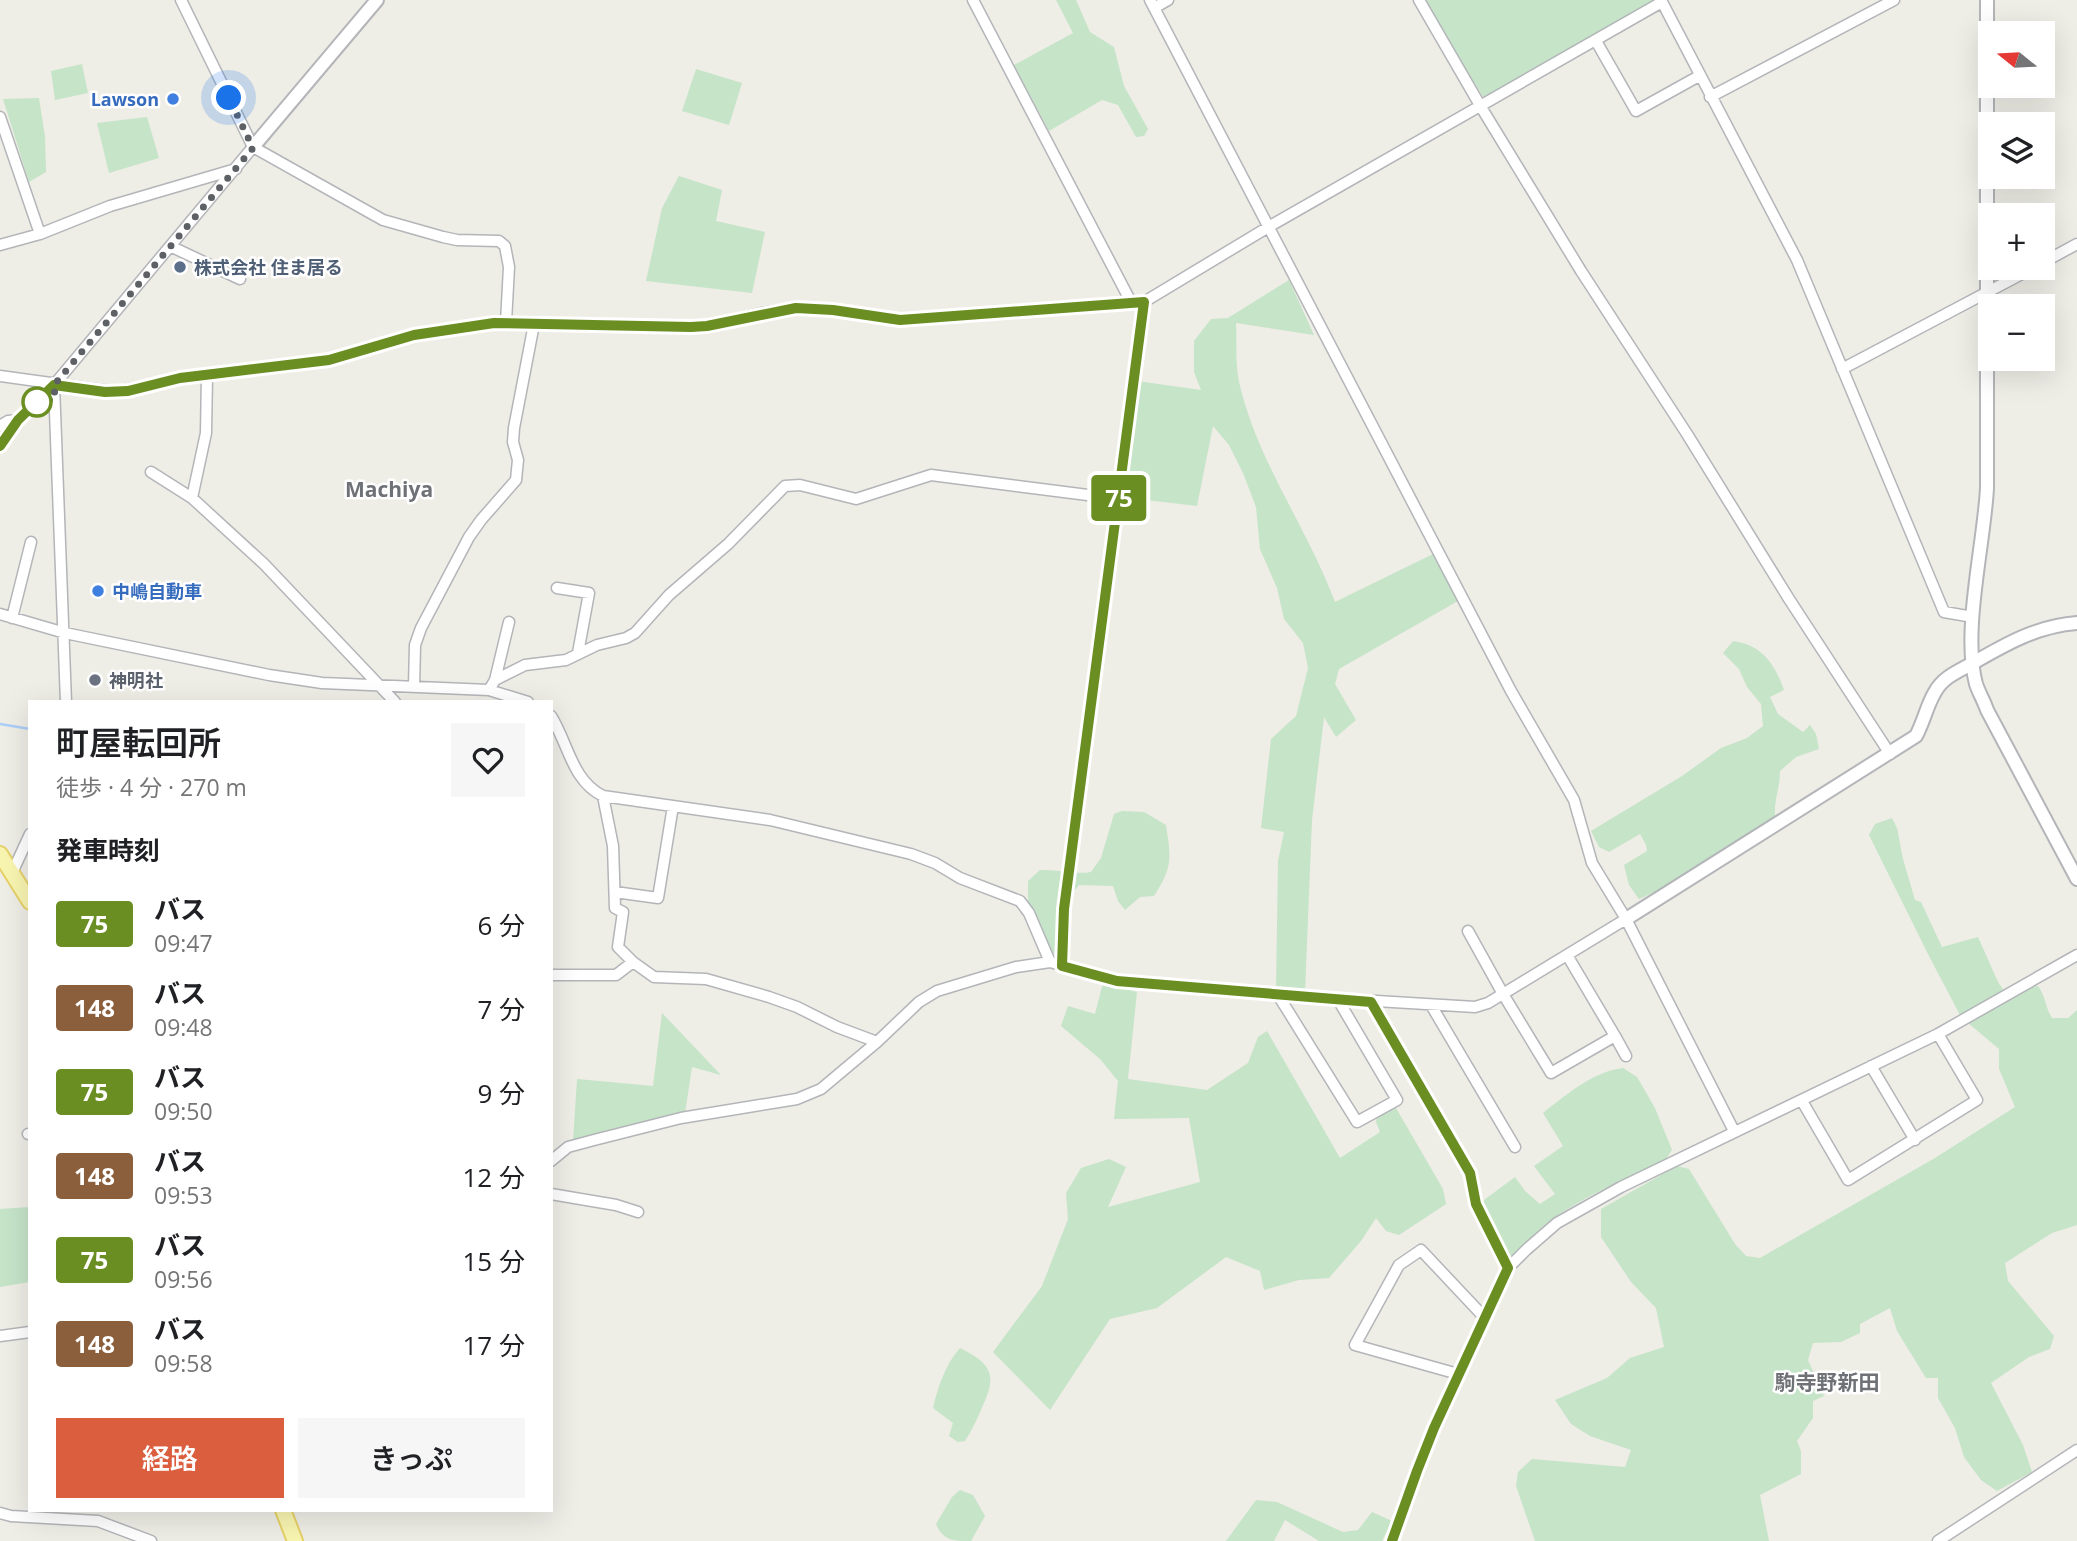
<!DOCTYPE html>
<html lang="ja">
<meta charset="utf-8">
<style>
:root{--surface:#fff;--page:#f6f6f6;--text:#202124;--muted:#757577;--accent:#db5e3f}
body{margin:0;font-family:"Open Sans","Noto Sans JP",sans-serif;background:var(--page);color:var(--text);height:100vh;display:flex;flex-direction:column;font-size:26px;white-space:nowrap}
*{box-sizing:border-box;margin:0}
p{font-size:23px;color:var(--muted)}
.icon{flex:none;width:38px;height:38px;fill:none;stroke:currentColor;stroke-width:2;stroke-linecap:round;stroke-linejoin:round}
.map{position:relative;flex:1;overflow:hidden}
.panel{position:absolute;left:28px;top:700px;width:525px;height:812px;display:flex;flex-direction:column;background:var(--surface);border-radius:0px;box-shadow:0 7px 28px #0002}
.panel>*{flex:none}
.badge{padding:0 14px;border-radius:5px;font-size:24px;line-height:46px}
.needle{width:46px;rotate:288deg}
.buttons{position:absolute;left:1978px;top:21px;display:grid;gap:14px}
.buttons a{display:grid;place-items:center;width:77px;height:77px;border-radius:0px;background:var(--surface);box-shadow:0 7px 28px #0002;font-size:35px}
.you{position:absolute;width:35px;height:35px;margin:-18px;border:5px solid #fff;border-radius:50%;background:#1a73e8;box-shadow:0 0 0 10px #1a73e833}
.map>.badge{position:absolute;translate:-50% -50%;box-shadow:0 0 0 4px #fff}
h2{padding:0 28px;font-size:26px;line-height:63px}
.round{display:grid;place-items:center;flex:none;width:74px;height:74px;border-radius:0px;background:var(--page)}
.summary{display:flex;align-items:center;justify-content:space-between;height:119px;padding:0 28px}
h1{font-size:33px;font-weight:600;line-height:52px}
.button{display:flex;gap:14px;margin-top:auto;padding:14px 28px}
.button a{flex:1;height:80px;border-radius:0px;background:var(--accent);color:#fff;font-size:28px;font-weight:600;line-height:80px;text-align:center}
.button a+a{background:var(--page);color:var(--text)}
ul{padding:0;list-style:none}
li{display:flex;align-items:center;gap:21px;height:84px;padding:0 28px}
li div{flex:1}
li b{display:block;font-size:26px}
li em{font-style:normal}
li .badge{min-width:77px;font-weight:700;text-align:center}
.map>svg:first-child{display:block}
.green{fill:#c5e4c8}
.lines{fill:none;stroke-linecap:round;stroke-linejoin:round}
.stream{stroke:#accef8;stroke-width:2.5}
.minor-casing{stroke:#b3b5b9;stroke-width:13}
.tertiary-casing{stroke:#b3b5b9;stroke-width:16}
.primary-casing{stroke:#e6d168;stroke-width:18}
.minor{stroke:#fff;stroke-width:10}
.tertiary{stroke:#fff;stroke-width:12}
.primary{stroke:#f8f5b1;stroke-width:14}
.line-casing{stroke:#fff;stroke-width:16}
.line{stroke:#6b8e23;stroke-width:10}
.walk{stroke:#5d6065;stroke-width:7;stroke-dasharray:0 12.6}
.shop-dot{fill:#3f7fe0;stroke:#fff;stroke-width:2.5}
.service-dot{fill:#5c6f8a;stroke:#fff;stroke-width:2.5}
.stop-dot{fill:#fff;stroke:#6b8e23;stroke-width:3.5}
.worship-dot{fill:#6b7280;stroke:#fff;stroke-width:2.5}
.labels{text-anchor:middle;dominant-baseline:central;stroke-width:5;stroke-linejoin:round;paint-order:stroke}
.shop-label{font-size:18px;font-weight:bold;fill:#366cbe;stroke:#fff;text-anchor:end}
.service-label{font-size:18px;font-weight:bold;fill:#4e5e75;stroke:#fff;text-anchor:start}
.worship-label{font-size:18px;font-weight:bold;fill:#5b616d;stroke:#fff;text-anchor:start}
.quarter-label{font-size:21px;font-weight:bold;fill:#6e7277;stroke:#fff}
</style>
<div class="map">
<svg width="2077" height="1541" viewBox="0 0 2077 1541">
<rect width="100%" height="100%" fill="#eeede6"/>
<path class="green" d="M1056 0H1076L1090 32 1114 47 1124 86 1148 129 1144 136 1136 137 1118 105 1102 100 1049 131 1014 65 1073 33Z
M1424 0H1655V1L1528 71 1485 100Z
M82 64 88 93 55 100 51 71Z
M696 69 742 83 729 125 682 111Z
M39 98 45 137 46 172 29 182 3 99Z
M147 117 159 158 109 173 97 123Z
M679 176 722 190 716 221 765 232 752 293 646 281 662 208Z
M1289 280 1314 335 1236 323C1237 342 1235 363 1239 382 1257 461 1307 527 1335 602L1433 554 1458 601 1339 669 1335 684 1356 720 1336 737 1324 717 1312 820 1305 992 1276 990 1278 861 1284 832 1261 828 1271 739 1296 716 1308 668 1303 643 1284 619 1277 588 1260 549 1256 507 1243 473 1229 445 1213 426 1197 506 1121 497 1137 381 1201 390 1194 372V341L1211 319 1228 318Z
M1733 641C1762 645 1775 664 1784 690L1770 697 1778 714 1803 732 1810 725 1816 734 1819 749 1796 757 1780 771C1780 789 1774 799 1775 816L1664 888 1639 899 1629 885 1624 865 1647 851 1646 845 1640 834 1609 852 1599 847 1591 831 1682 776 1721 748 1747 738 1763 726 1761 704 1747 687 1739 669 1723 653Z
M1122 811 1144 812 1166 825C1171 859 1173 866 1154 896L1140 897 1125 910 1118 901 1113 886 1079 885 1074 891 1061 896 1058 952 1052 954 1028 903V881L1040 870C1058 869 1073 875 1091 872L1101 858 1114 814Z
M1892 818 1897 828 1903 859 1915 900 1921 902 1942 947 1978 937 1998 982 2009 998 2024 988 2038 986C2046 997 2045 1007 2052 1018H2068L2077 1010V1225L2052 1233 2005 1263 2008 1281 2054 1336 2050 1349 2029 1357 1991 1383 2023 1445 2032 1472 1997 1491 1981 1480 1964 1457 1955 1428 1938 1398V1378H1926L1897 1331 1890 1308 1860 1324V1333L1841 1342 1813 1343 1808 1360 1824 1396 1813 1401V1418L1797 1441 1801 1451V1474L1760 1495 1769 1541H1535L1516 1486 1518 1472 1532 1459 1625 1467 1631 1450 1590 1436 1571 1424 1555 1400 1607 1378 1630 1358 1664 1347 1656 1308 1631 1282 1601 1237V1209L1677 1166 1689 1169 1735 1244 1746 1256 1760 1258 1935 1158 2015 1107 1999 1069V1049L1961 1017 1929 956 1869 835 1875 824Z
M1103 983 1137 992 1128 1079 1207 1090 1248 1063 1258 1037 1267 1031 1340 1158 1380 1132 1376 1122 1377 1115 1396 1108 1443 1189 1446 1204 1399 1235 1386 1231 1376 1218 1361 1241 1329 1278 1299 1280 1264 1290 1260 1271 1226 1257 1157 1308 1110 1319 1050 1410 993 1352 1042 1286 1068 1219 1066 1193 1081 1168 1109 1159 1126 1167 1108 1207 1200 1182 1189 1118 1114 1119 1118 1081 1100 1059 1061 1026 1068 1006 1095 1014Z
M662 1013 721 1075 692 1067 685 1113 573 1143 577 1079 653 1086Z
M1623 1068 1637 1077 1655 1108 1672 1150 1666 1159C1629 1177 1589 1194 1555 1217 1538 1229 1525 1244 1511 1258L1480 1203 1515 1177 1525 1191 1540 1204 1555 1194 1534 1166 1563 1146 1543 1113C1566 1095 1592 1072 1623 1068Z
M30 1207V1282L0 1287V1209Z
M960 1348C990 1363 998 1374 983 1405 978 1418 972 1430 965 1441L958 1442 949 1436 953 1423 933 1408C938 1387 945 1365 960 1348Z
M960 1490 973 1495 985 1516 971 1541C954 1541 943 1541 936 1524L952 1497Z
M1256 1500 1277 1502 1343 1532 1358 1530 1372 1512 1392 1521 1382 1541H1319L1285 1520 1274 1541H1226Z"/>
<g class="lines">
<path class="stream" d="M0 724 30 729"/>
<defs>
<path id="minor" d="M181 0 253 147
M973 0 1132 304
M1150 0 1511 691 1574 800 1592 863 1626 919 1734 1131
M1419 0 1481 107 1581 271 1687 434 1789 599 1890 754
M1661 0 1797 260 1944 612 1973 617
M1154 8 1168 0
M1596 41 1636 111 1699 76
M1710 97 1894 0
M0 117 40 234
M253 147 383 220 443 237 457 240 499 241 505 246 509 267 506 322
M0 245 40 234 110 206 236 169
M172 247 240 279
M2042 263 2077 244
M1842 369 2033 268
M0 376 116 392 180 378 329 360 413 335 494 323 691 327 707 326 762 313 796 308 833 310 900 320 1144 302 1270 226 1662 2
M0 426 8 421 18 420
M0 446 18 420 54 385
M151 472 192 498 264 564 395 702
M192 498 206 433 207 375
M557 588 589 593 578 653
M0 614 65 633 269 675 322 683 489 690 528 702
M12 618 31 542
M495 680 509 622
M414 687 415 645 421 628 469 537 481 520 516 480 518 460 513 442 514 428 534 324
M489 690 495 680 525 665 566 660 597 645 626 638 635 633 669 595 728 544 785 486 800 485 856 499 931 475 1119 499
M66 702 54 385 253 147
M551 716C568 743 572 781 603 796L770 820 911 854 935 863 960 878 1020 901 1029 913 1050 962
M603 796 613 846 615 908 623 912 618 947 633 962
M12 873 30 834
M615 892 658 898 673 806
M1468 931 1503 994 1551 1073 1615 1036 1567 955
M1062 966 1064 909 1144 302
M551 975H616L633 962 654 977 706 979 769 997 797 1007 837 1027 877 1042
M1278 995 1357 1122 1397 1100 1337 998
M1371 1002 1470 1173 1476 1204 1508 1268
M1431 1005 1515 1147
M1615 1036 1626 1056
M1871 1066 1915 1140
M1802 1101 1848 1180 1977 1100 1938 1034
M28 1134H30
M551 1161 568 1147 594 1140 681 1118 797 1099 821 1089 877 1042 919 1002 937 991 1016 967 1050 962 1117 981 1278 995 1475 1007 1488 1003 1626 919
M551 1194 616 1205 638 1212
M0 1336 30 1332
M1458 1374 1355 1345 1399 1265 1421 1250 1485 1318
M0 1513 11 1516 98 1521 151 1541
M1392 1541 1417 1471 1458 1374 1508 1268 1526 1250 1557 1223 1621 1187 1938 1034 2077 955
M1938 1541 2077 1450"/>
<path id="tertiary" d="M1987 0V488C1984 545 1962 631 1976 684 1979 693 1984 701 1987 710L2077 879
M253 147 377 0
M1626 919 1916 736C1924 721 1927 705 1935 692 1943 677 1959 671 1973 663 2006 644 2037 626 2077 623"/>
<path id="primary" d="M0 854 30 902
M283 1510 295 1541"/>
</defs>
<use href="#minor" class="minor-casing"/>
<use href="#tertiary" class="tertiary-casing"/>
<use href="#primary" class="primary-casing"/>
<use href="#minor" class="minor"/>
<use href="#tertiary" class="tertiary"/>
<use href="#primary" class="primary"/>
</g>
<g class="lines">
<defs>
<path id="line" d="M0 446 18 420 54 385 105 392 128 391 180 378 329 360 414 335 494 323 691 327 707 326 796 308 833 310 900 320 1144 302 1064 909 1062 966 1117 981 1371 1002 1470 1173 1476 1204 1508 1268 1434 1428 1417 1471 1392 1541"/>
</defs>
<use href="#line" class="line-casing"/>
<use href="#line" class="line"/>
<path class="walk" d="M37 402 55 399 54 385 253 148 229 98"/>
</g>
<g class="shop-dot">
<circle cx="173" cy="99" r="7"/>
<circle cx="98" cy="591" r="7"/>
</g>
<circle class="service-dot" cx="180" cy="267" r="7"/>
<circle class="stop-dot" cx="37" cy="402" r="14"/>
<circle class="worship-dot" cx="95" cy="680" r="7"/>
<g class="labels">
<g class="shop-label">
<text x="159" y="99">Lawson</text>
<text x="112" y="591" text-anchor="start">中嶋自動車</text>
</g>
<g class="service-label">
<text x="194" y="267">株式会社 住ま居る</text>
</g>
<g class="worship-label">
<text x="109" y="680">神明社</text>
</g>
<g class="quarter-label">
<text x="389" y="489">Machiya</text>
<text x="1827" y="1382">駒寺野新田</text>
</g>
</g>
</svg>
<div class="buttons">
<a><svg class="needle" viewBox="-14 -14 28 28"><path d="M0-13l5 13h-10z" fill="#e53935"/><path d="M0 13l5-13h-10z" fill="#757577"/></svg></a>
<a><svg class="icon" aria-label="layers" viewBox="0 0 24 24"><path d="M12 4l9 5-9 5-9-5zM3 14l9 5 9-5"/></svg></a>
<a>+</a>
<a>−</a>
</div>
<div class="you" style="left:229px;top:98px"></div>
<b class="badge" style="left:1119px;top:498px;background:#6b8e23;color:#fff">75</b>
<section class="panel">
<div class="summary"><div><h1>町屋転回所</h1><p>徒歩 · 4 分 · 270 m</p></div><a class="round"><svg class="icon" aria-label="heart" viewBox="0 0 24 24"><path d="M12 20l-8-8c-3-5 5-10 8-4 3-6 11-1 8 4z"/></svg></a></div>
<h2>発車時刻</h2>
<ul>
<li><span class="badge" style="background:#6b8e23;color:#fff">75</span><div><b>バス</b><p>09:47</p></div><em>6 分</em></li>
<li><span class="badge" style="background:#8b5e3c;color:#fff">148</span><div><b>バス</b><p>09:48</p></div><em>7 分</em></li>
<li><span class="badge" style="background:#6b8e23;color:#fff">75</span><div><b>バス</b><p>09:50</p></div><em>9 分</em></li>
<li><span class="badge" style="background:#8b5e3c;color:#fff">148</span><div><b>バス</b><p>09:53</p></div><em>12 分</em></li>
<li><span class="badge" style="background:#6b8e23;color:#fff">75</span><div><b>バス</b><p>09:56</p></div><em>15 分</em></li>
<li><span class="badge" style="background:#8b5e3c;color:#fff">148</span><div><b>バス</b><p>09:58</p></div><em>17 分</em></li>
</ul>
<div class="button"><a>経路</a><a>きっぷ</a></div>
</section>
</div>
